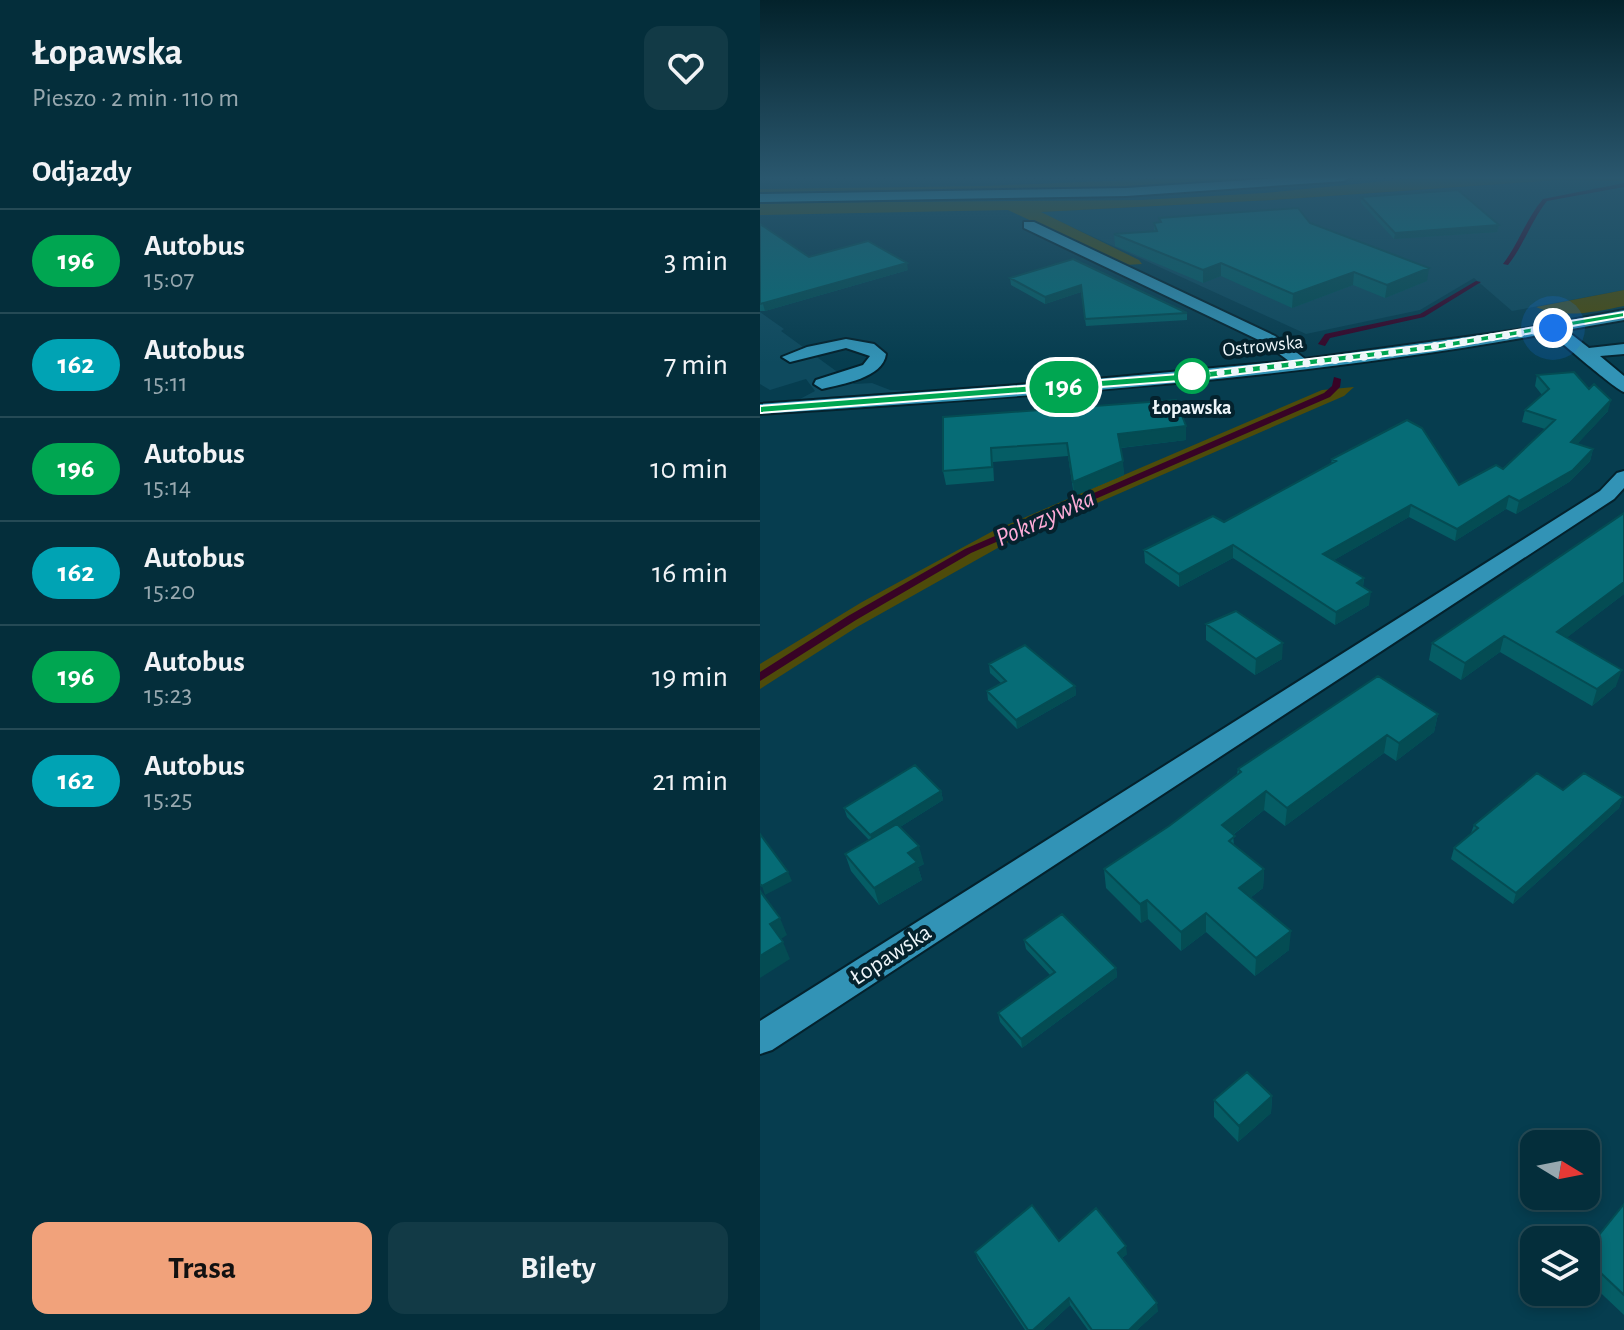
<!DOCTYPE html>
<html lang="pl">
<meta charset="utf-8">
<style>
:root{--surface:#042e3b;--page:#123a46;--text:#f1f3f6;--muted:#97a8af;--line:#254a55;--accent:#f1a27b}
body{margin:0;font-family:"Alegreya Sans",sans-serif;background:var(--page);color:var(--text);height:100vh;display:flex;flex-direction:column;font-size:30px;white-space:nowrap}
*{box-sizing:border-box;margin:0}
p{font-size:26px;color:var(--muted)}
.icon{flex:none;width:44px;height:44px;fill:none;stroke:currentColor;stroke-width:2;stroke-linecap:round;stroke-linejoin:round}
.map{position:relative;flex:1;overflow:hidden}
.drawer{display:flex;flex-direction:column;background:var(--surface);width:760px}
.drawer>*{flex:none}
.badge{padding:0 16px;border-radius:26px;font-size:28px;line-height:52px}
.needle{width:52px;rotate:100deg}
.controls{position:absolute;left:760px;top:1130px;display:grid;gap:16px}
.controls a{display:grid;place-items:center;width:80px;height:80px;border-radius:16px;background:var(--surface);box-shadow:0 4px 12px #0003,0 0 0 2px var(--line);font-size:40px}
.you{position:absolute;width:40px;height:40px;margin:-20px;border:6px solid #fff;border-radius:50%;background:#1a73e8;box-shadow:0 0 0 12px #1a73e833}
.map>.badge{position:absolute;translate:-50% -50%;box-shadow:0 0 0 4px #fff}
h2{padding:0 32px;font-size:30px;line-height:72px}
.round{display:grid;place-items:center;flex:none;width:84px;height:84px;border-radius:16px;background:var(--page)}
.head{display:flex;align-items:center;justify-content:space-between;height:136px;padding:0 32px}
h1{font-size:38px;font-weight:700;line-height:60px}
.primary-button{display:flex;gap:16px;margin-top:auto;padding:16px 32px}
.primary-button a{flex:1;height:92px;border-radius:16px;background:var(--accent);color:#111;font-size:32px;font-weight:700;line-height:92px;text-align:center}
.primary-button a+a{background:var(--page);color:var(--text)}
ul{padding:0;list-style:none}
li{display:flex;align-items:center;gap:24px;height:104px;padding:0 32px;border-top:2px solid var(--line)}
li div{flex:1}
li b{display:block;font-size:30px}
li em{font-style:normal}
li .badge{min-width:88px;font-weight:700;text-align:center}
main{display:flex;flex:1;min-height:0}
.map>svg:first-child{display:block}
.built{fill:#0e4a5e}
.green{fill:#4e4b0a}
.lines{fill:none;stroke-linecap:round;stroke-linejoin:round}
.stream{fill:#380326;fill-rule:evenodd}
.minor-casing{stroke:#04222d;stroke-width:4}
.major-casing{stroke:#04222d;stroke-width:4}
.minor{fill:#3293b6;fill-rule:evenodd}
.major{fill:#36a1c7;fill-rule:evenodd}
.wall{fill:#055d65}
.shaded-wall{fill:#044c53}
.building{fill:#066c76;stroke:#044c53;stroke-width:2}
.line{fill:#00a651;stroke:#fff;stroke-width:2}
.walk{stroke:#eef6fa;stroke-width:8;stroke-dasharray:0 14.4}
.stop-dot{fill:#fff;stroke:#00a651;stroke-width:4}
.labels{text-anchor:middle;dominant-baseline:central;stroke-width:8;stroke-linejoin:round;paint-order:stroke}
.far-street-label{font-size:20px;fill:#eef6fa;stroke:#04222d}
.far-stop-label{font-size:20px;font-weight:bold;fill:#eef6fa;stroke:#04222d}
.street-label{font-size:24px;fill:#eef6fa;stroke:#04222d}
.water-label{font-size:26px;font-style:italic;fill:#feacd8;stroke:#04222d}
</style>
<main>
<section class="drawer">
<div class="head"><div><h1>Łopawska</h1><p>Pieszo · 2 min · 110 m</p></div><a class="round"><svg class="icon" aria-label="heart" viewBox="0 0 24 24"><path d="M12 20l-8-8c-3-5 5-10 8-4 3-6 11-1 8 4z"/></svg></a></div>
<h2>Odjazdy</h2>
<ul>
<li><span class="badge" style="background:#00a651;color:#fff">196</span><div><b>Autobus</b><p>15:07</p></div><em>3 min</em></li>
<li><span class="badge" style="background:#00a3b4;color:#fff">162</span><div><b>Autobus</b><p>15:11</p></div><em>7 min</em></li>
<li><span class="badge" style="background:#00a651;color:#fff">196</span><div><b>Autobus</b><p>15:14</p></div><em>10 min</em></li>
<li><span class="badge" style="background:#00a3b4;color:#fff">162</span><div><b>Autobus</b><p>15:20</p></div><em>16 min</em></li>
<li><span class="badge" style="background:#00a651;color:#fff">196</span><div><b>Autobus</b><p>15:23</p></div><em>19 min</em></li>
<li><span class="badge" style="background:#00a3b4;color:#fff">162</span><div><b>Autobus</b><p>15:25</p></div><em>21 min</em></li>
</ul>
<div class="primary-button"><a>Trasa</a><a>Bilety</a></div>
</section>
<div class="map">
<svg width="864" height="1330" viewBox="0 0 864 1330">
<rect width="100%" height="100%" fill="#063d4f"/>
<path class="built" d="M798 180 864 181V290L752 311 714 278 660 310 546 334 279 212 513 200Z
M0 312 24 329 21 331 94 384 112 383 130 390 156 391 40 399 55 391 46 379 10 390 0 384Z"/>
<path class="green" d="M442 177H494L492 180 283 191 0 194V189L224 186Z
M666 177H864V181L798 180 513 200 281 212 379 260 382 264 366 265 248 210 0 215V203L382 200 504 193Z
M864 290V306C835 312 804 319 776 307Z
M594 387 584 396 252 540 97 627 0 689V664L102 602 233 531 562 390Z"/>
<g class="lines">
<path class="stream" d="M864 183V187L787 201C771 221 764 245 748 265L743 264C759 243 766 219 783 199Z
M716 281 721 282 664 317 570 338 565 346 558 344 565 334 660 314Z
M574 377 581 379 580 387 570 397 211 553 96 620 0 681V672L88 616 205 549 564 393 572 386Z"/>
<defs>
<path id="minor" d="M264 222H274L515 336 545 359 757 330 864 310V320L806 330 829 348 864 344V354L840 356 864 376V392C855 389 802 343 790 333 530 381 264 396 0 414V404L325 380 529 361 503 342 264 228Z
M86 339 114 344 126 354C123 378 82 384 62 389L54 384 56 380 103 365 110 356 86 348 30 362 22 357 47 347Z
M864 471V488L854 499 12 1050 0 1054V1021L840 491 857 473Z"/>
<path id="major" d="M534 177H590L584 181 366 196 0 202V194L366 188Z"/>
</defs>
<use href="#minor" class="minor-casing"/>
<use href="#major" class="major-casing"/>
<use href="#minor" class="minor"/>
<use href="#major" class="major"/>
</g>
<path class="wall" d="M601 197 739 225 737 232 634 239 601 203Z
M399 218 550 223 667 281 625 298 593 285 532 308 461 276 443 283 355 246 354 234 394 231V223L399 222Z
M0 224 49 257 148 270 5 311H0Z
M313 259 427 313V320L326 326 321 292 285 304 251 285 250 278Z
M777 375 848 411 817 444 833 449 830 461 809 482 756 514 746 509 695 541 649 517 574 560 604 578 603 587 609 605 575 625 473 558 419 587 385 563 384 550 464 522 571 463 572 459 699 485 743 469 785 429 762 422 765 410 782 395 775 386Z
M183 417 426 440 361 448 364 475 314 496 308 456 233 462 234 481 186 485 183 471Z
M864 513V594L806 638 856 686 832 706 740 652 701 680 669 660 672 643Z
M446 624 522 659 495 675 446 640Z
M229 664 315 686 316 695 257 729 228 700 227 691 241 683 230 673Z
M678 714 674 732 636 761 624 753 525 826 504 810 473 835 474 845 504 869 503 888 490 898 529 950 495 976 446 932 421 951 388 919 381 923 346 888 344 869 409 826 477 774 478 769Z
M803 790 863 797 859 808 753 904 691 859 694 848 711 833 714 825Z
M181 791 183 800 140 827 164 864 158 867 162 880 119 905 91 871 85 854 109 840 87 817 84 808Z
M264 940 356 968 357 977 262 1048 240 1022 238 1013 290 975 266 949Z
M512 1096 511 1113 478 1142 454 1117V1100Z
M864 1204V1315L826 1279V1251Z
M299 1241 367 1254 362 1258 398 1311 377 1330H328L310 1305 283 1330H265L218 1260 215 1252Z"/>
<path class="shaded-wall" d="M739 225 737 232 634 239 635 233Z
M147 263 148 270 5 311 3 304Z
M461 263V276L443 283V270Z
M669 268 667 281 625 298 627 285Z
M594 272 593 285 532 308 533 294Z
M321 285V292L285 304V297Z
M851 400 848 411 808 454 811 442Z
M426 426V440L359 448 358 434Z
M833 449 830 461 809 482 756 514 759 501Z
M363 461 364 475 314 496 313 482Z
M749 496 746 509 695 541 697 529Z
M651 505 649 517 562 567 563 554Z
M473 545V558L419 587V574Z
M604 578 602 591 597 583Z
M864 582V594L792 649 797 632Z
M611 592 609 605 575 625 576 612Z
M744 636 740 652 701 680 705 663Z
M523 643 522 659 495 675 496 659Z
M862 670 856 686 832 706 837 689Z
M315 686 316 695 257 729 256 720Z
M678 714 674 732 636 761 639 743Z
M627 735 624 753 525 826 527 808Z
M181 791 183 800 113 844 110 835Z
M506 791 504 810 461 844 462 825Z
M863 797 859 808 753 904 756 893Z
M159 846 164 864 158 867 162 880 119 905 114 888 148 853Z
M504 869 503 888 478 907 479 888Z
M28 872 32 881 5 895 2 886Z
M387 900 388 919 381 923 380 904Z
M446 913V932L421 951V932Z
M20 918 27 935 18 941 10 924Z
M531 931 529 950 495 976 496 958Z
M23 942 30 959 0 978V956Z
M356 968 357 977 262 1048 261 1039Z
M512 1096 511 1113 478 1142 479 1126Z
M366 1246 367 1254 359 1260 358 1253Z
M309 1298 310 1305 283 1330H273Z
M397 1303 398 1311 377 1330H369Z"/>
<path class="building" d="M698 190 739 225 635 233 601 197Z
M538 208 550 223 669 268 627 285 594 272 533 294 461 263 443 270 354 234 397 231 394 223 401 222 399 218Z
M0 224 49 257 108 241 147 263 0 304Z
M313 259 427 313 325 319 321 285 285 297 250 278Z
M814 372 829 389 834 384 851 400 811 442 833 449 813 470 759 501 749 496 697 529 651 505 563 554 604 578 597 583 611 592 576 612 473 545 419 574 384 550 453 516 464 522 576 461 572 459 647 420 662 428 699 485 736 465 743 469 795 420 765 410 789 389 777 375Z
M416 400 426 426 358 434 363 461 313 482 307 443 231 448 232 467 183 471V417Z
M864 513V582L797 632 862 670 837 689 744 636 705 663 672 643Z
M476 611 523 643 496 659 446 624Z
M265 645 315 686 256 720 227 691 246 681 229 664Z
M618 676 678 714 639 743 627 735 527 808 506 791 462 825 475 836 469 841 504 869 479 888 531 931 496 958 446 913 421 932 387 900 380 904 344 869 409 826 481 772 478 769Z
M155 765 181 791 110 835 84 808Z
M777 773 803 790 824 773 863 797 756 893 694 848 718 828 714 825Z
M137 824 159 846 148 853 157 862 114 888 85 854Z
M0 834 28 872 2 886 0 884Z
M0 891 20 918 10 924 23 942 0 956Z
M302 914 356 968 261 1039 238 1013 295 972 264 940Z
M487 1072 512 1096 479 1126 454 1100Z
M864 1204V1295L826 1259V1251Z
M272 1205 299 1241 336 1208 366 1246 358 1253 397 1303 369 1330H332L309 1298 273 1330H268L215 1252Z"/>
<linearGradient id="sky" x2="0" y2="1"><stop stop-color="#03222b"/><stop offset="0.49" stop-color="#2a576e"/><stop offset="1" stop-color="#2a576e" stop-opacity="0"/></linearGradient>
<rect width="864" height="363" fill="url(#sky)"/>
<path class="line" d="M864 312V317L674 350 432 380 0 413V406L432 373 674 344Z"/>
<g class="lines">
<path class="walk" d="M432 376 610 356 793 328"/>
</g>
<circle class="stop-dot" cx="432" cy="376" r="16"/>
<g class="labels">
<g class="far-street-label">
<text transform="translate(503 346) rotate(-6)">Ostrowska</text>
</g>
<g class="far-stop-label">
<text x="432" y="408">Łopawska</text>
</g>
<g class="street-label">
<text transform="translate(131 955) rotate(-33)">Łopawska</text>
</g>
<g class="water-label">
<text transform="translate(285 518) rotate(-24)">Pokrzywka</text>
</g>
</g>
</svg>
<div class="controls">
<a><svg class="needle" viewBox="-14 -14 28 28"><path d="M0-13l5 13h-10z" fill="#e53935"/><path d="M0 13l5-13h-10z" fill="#97a8af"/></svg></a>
<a><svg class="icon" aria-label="layers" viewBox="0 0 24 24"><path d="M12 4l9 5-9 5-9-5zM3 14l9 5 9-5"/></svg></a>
</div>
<div class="you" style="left:793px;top:328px"></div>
<b class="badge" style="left:304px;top:387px;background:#00a651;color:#fff">196</b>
</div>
</main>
